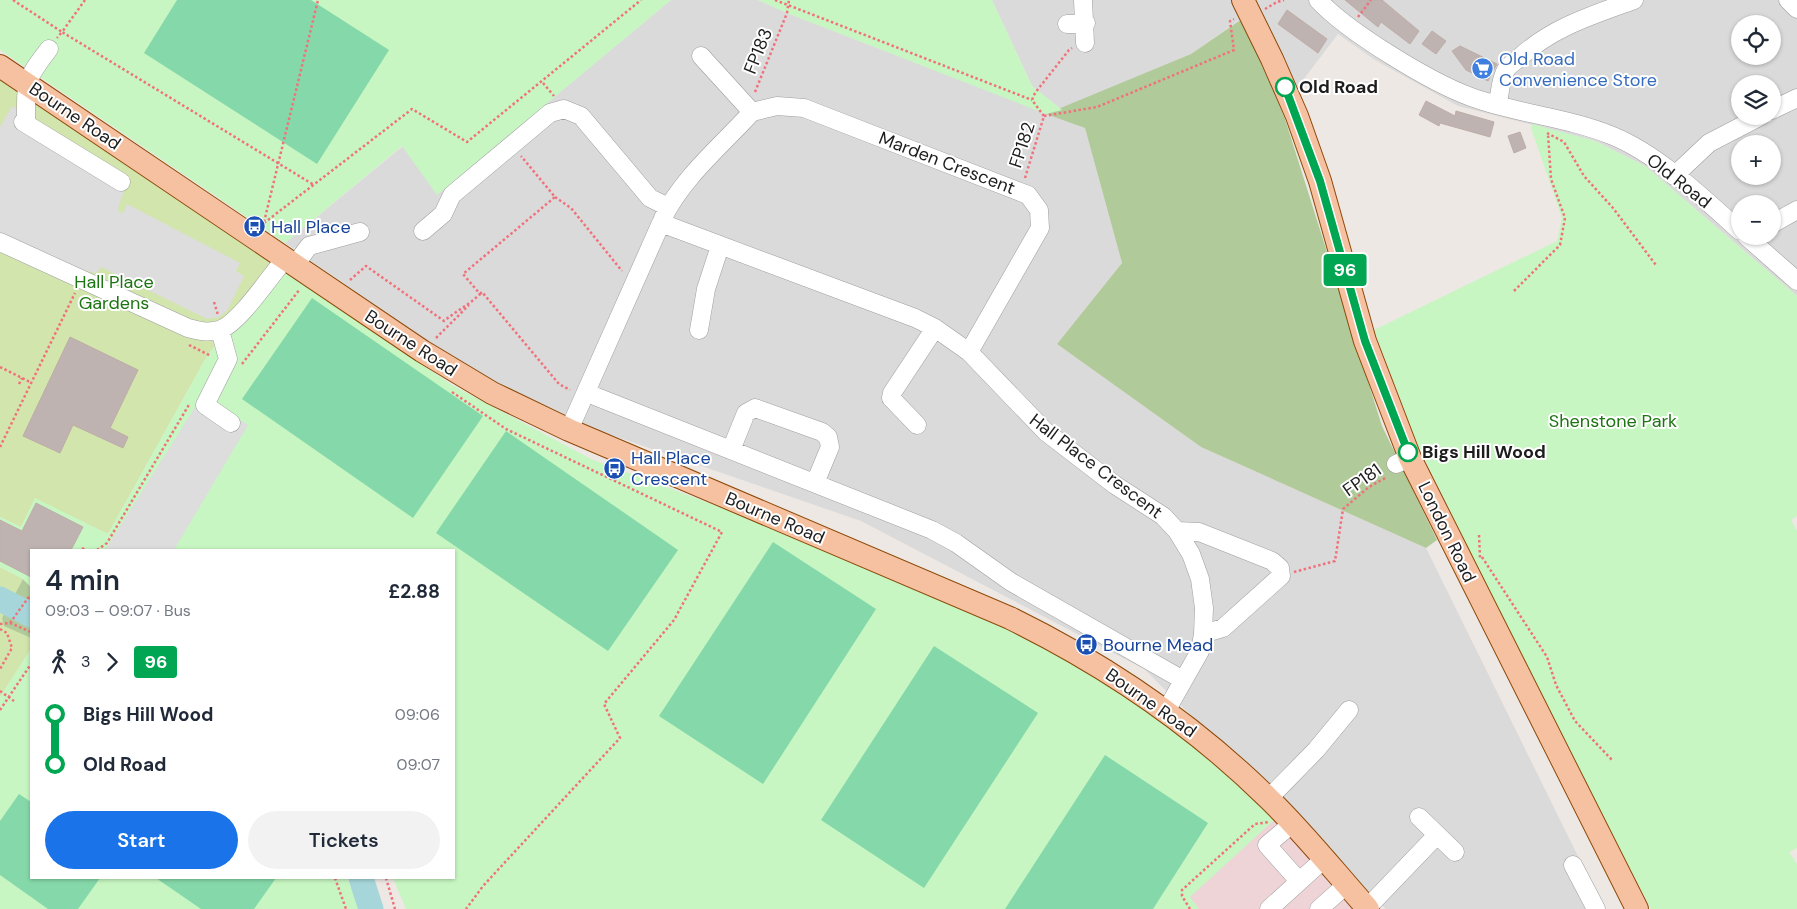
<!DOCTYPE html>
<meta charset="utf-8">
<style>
:root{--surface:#fff;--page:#f2f2f3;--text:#1f2937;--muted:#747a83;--accent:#1a73e8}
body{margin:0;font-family:"DM Sans",sans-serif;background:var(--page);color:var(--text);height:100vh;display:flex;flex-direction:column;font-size:19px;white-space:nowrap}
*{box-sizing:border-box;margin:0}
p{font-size:16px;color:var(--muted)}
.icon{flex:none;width:28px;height:28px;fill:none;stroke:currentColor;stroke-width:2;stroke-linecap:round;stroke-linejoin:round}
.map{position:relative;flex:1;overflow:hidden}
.details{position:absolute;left:30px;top:549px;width:425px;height:330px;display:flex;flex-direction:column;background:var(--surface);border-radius:0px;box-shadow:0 1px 4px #0004}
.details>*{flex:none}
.badge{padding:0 10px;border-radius:4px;font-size:18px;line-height:32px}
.controls{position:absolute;left:1731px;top:15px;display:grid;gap:10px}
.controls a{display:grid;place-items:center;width:50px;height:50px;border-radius:50%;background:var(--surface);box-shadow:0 1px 4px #0004;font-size:25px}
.map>.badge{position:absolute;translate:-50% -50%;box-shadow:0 0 0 2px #fff}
.legs{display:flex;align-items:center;gap:8px;height:55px;padding:0 15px;font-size:16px}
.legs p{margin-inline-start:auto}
.overview{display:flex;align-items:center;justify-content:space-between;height:85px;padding:0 15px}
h1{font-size:28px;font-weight:600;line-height:38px}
.cta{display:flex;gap:10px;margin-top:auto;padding:10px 15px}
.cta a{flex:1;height:58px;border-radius:30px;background:var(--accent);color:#fff;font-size:20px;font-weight:600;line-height:58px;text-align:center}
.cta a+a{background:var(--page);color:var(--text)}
ul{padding:0 15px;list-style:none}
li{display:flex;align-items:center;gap:18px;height:50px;font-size:19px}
li i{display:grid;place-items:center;width:8px;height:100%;margin:0 6px;background:currentColor}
li i::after{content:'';width:12px;height:12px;margin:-6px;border:4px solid;border-radius:50%;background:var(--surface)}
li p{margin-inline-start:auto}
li:first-child i{background:linear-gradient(#0000 50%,currentColor 0)}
li:last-child i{background:linear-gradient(currentColor 50%,#0000 0)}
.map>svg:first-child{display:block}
.residential{fill:#dbdada;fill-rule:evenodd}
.commercial{fill:#eed3d7}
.grass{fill:#d2e5ac}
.forest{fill:#b1ca9a}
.park{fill:#c7f6c2}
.pitch{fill:#85d8a9}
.parking{fill:#ddd}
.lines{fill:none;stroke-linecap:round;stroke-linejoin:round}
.river{stroke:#a6d6d9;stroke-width:25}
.building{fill:#beb3b0;stroke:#beada7}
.minor-casing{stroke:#9e9e9e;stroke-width:19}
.major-casing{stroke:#8d4909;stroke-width:24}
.path{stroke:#f1717b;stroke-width:2.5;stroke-dasharray:2.5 2.5;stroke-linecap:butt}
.minor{stroke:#fff;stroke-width:18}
.major{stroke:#f6c1a0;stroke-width:22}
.line-1-casing{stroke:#fff;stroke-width:11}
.line-1{stroke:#00a651;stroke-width:8}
.stop-1-dot{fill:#fff;stroke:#00a651;stroke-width:2.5}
.labels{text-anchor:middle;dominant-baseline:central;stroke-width:4;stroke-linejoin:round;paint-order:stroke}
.street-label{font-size:18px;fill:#1d1d1d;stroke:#fff}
.shop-label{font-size:18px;fill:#366cbe;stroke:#fff;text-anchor:start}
.stop-label{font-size:18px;font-weight:bold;fill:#1d1d1d;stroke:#fff;text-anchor:start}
.transit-label{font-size:18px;fill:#164399;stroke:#fff;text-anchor:start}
.park-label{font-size:18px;fill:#1c7412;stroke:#fff}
</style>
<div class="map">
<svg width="1797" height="909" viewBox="0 0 1797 909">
<rect width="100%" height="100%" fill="#ede8e3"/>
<path class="residential" d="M671 0H758L787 13 1085 128 1122 263 1057 344 1201 447 1426 548 1604 909H1386L1144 669 861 521 568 420 470 370 285 243 403 146 437 194Z
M992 0H1797V296L1645 166 1595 141 1458 106 1375 60 1338 34 1300 84 1285 119 1241 19 1191 54 1062 110 1032 86ZM1740 24H1772V56H1740ZM1740 84H1772V116H1740ZM1740 144H1772V176H1740ZM1740 204H1772V236H1740Z"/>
<path class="commercial" d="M1276 818 1353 909H1199L1189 897Z"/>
<path class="grass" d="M0 72 278 267 207 356 108 534 35 499 21 527 0 517Z
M0 567 23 579 2 618 4 625 31 638V649L0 697Z"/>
<path class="forest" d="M1242 19 1285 119 1382 426 1437 540 1426 548 1201 447 1057 344 1122 263 1085 128 1046 114 1191 54Z
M23 579 31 587V638L4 626 2 618Z"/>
<path class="park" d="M0 0H671L437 195 402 146 285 243 0 50Z
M758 0H992L1032 86 1062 110 1046 114 787 13Z
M1532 124 1595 141 1645 166 1797 296V516L1791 520 1797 531V848L1789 852 1797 864V909H1651L1527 669 1416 441 1374 330 1557 241 1562 218 1531 128Z
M278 267 452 385 591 459 768 525 1027 636 1094 673 1195 744 1276 818 1190 897 1199 909H406L393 878H454V550H31V587L23 579 0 567V517L21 527 35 498 108 534 207 356Z
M31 649V878H347L360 909H0V697Z"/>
<path class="pitch" d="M177 0H311L389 50 317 164 144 53Z
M312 298 483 416 413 518 242 399Z
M506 431 678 550 608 651 436 533Z
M773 542 876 609 763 784 659 716Z
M934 646 1038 713 924 888 821 820Z
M1105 755 1208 823 1153 909H1005Z
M19 794 31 802V878H100L78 909H48L0 875V821Z
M156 878H276L254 909H201Z"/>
<path class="parking" d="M12 106 128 180 118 208 119 212 123 213 127 204 240 263 236 271 244 276 227 311 219 317 207 319 101 267 96 273 75 268 0 235V127Z
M202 396 248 425 174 550H105Z"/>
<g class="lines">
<path class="river" d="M0 599 31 615
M361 878 371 909"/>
</g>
<path class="building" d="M1345 0H1382L1419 31 1410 44 1381 22 1378 27Z
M1287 10 1327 39 1318 53 1278 24Z
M1432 31 1446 41 1436 54 1422 44Z
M1460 46 1497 64 1488 81 1466 70 1452 51Z
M1426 101 1455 116 1456 111 1494 122 1490 137 1440 123 1439 126 1419 115Z
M1520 132 1526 148 1514 153 1508 136Z
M70 337 138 370 110 428 128 437 123 448 73 425 60 453 23 436Z
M36 503 83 527 71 550H31V577L0 561V520L22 531Z"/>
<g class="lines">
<defs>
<path id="minor" d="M1083 0 1085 43
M1318 0C1348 32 1430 82 1471 97 1517 114 1567 117 1613 136 1659 155 1703 198 1740 231
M1788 0 1797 9
M1067 24 1086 23
M49 49C25 80 26 81 26 119L23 122 121 182
M1498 104C1500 93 1500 80 1506 70 1509 65 1516 61 1520 57 1553 27 1593 15 1634 0
M1772 110 1797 98
M752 112 777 106 804 108 1028 195 1039 210 1040 228 969 352
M1674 176 1709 143 1761 116
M663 218C682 178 722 145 752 112L701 56
M1772 224 1797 210
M423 231 443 214 452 195 550 113 564 109 581 116 650 198 668 207
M1746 236 1797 281
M0 242 188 328C199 331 208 333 219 330 239 324 270 276 285 259
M295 265 309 246 360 232
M220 330 228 359 205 405 231 423
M699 330 706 289 720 246
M587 393 932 530 956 543 1011 582 1183 680
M917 425 891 398 892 393 935 328
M569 430 661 223 915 318 935 328 969 352 1046 432 1115 485 1163 516 1177 531 1191 554 1200 579 1204 608 1203 634 1200 651 1166 711
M731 450 746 413 755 408 822 432 828 437 830 447 815 483
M1396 464 1410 458
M1177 531 1199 532 1272 561 1280 568 1281 576 1223 628 1203 634
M1269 798 1316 750 1349 710
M1419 817 1455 852
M1293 823 1267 845 1299 881
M1573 865 1596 909
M1367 908 1437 835
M1269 909 1324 859
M1319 909 1346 885"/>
<path id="major" d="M1243 0 1272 59 1297 116 1320 181 1365 341 1410 458 1637 909
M0 66 422 351 492 393 569 430 1010 618C1106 665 1193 724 1269 799 1304 833 1335 872 1368 909"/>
</defs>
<use href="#minor" class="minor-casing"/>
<use href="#major" class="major-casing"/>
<path class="path" d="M13 0 62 32 57 38
M85 0 62 32 314 185
M775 0 1032 100
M1265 9 1277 2 1284 0
M1358 17 1371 0
M543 83 554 96
M755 92 787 13 789 0
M1044 116 1097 107 1234 50 1230 21 1234 19
M1547 133 1564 142 1584 176 1613 208 1656 265
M1025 178 1044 116 1032 100 1035 93 1069 50 1072 48
M555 197 571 208 622 271
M264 222 318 0
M264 223 412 109 467 142 641 0
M350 280 366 266 444 321C456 311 469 305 480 294L463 274 555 197 521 156
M1514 291 1560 245 1565 218 1551 179 1548 134
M480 294 482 292 559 384 570 390
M214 302 218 315
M436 338 469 305
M189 345 211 356
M242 364 300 289
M0 367 32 383
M19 384 22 378
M452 392 506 429 722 532 674 620 604 704 620 738 483 886 466 909
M0 447 75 293
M1479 535 1480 558
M82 548 85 550
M97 550 107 543 190 403
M1482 557 1547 657 1556 685 1575 721 1612 760
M1294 572 1335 561 1343 509 1369 487 1387 477
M10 623 28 598 31 597
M0 624 10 623 31 632
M0 629 7 633 12 648 0 669
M0 691 14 701
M0 710 31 664
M335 878 346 909
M386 878 395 909
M1190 909 1182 896V890L1255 824 1269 822"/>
<use href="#minor" class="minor"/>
<use href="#major" class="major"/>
</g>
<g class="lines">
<defs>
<path id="line-1" d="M1285 87 1320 181 1365 341 1408 452"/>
</defs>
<use href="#line-1" class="line-1-casing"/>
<use href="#line-1" class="line-1"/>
</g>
<defs>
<symbol id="supermarket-disc" viewBox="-11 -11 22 22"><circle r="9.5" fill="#3f7fe0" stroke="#fff"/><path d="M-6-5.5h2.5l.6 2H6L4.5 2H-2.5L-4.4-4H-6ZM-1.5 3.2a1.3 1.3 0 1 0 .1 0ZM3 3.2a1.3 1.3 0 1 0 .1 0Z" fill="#fff"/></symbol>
<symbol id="bus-disc" viewBox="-11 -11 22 22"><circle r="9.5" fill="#1a4fb4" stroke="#fff"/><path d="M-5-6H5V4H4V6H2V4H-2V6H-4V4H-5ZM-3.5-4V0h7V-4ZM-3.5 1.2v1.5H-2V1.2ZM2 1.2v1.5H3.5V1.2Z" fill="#fff"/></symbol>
</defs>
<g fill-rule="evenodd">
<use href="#supermarket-disc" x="1470" y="56" width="25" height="25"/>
<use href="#bus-disc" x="242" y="214" width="25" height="25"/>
<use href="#bus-disc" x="602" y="456" width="25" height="25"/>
<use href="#bus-disc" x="1074" y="632" width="25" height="25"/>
</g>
<g class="stop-1-dot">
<circle cx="1285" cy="87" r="9"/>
<circle cx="1408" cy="452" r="9"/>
</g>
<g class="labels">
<g class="street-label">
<text transform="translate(758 51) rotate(-68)">FP183</text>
<text transform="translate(75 116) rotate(34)">Bourne Road</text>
<text transform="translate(1022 145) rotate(-72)">FP182</text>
<text transform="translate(947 163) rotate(21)">Marden Crescent</text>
<text transform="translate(1679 181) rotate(38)">Old Road</text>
<text transform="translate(411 343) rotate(33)">Bourne Road</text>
<text transform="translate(1096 466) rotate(37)">Hall Place Crescent</text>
<text transform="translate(1362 480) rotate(-35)">FP181</text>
<text transform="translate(775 518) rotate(23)">Bourne Road</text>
<text transform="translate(1447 532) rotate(64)">London Road</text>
<text transform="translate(1151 703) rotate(35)">Bourne Road</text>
</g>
<g class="shop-label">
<text x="1499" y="59">Old Road<tspan x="1499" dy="21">Convenience Store</tspan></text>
</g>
<g class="stop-label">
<text x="1299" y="87">Old Road</text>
<text x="1422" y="452">Bigs Hill Wood</text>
</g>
<g class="transit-label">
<text x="271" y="227">Hall Place</text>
<text x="631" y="458">Hall Place<tspan x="631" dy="21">Crescent</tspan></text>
<text x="1103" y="645">Bourne Mead</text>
</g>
<g class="park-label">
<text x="114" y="282">Hall Place<tspan x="114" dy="21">Gardens</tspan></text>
<text x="1613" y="421">Shenstone Park</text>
</g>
</g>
</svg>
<div class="controls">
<a><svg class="icon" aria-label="locate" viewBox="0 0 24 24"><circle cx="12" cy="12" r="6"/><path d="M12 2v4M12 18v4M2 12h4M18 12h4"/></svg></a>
<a><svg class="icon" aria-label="layers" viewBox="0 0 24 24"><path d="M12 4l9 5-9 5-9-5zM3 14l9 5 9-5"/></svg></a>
<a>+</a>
<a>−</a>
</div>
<b class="badge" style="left:1345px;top:270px;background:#00a651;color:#fff">96</b>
<section class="details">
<div class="overview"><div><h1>4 min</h1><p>09:03 – 09:07 · Bus</p></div><b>£2.88</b></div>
<div class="legs"><svg class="icon" aria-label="walk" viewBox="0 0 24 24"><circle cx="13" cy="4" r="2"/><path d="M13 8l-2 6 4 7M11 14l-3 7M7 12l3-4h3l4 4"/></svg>3<svg class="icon" aria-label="forward" viewBox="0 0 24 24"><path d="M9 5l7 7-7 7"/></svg><b class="badge" style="background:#00a651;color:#fff">96</b></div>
<ul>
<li><i style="color:#00a651"></i><b>Bigs Hill Wood</b><p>09:06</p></li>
<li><i style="color:#00a651"></i><b>Old Road</b><p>09:07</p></li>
</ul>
<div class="cta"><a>Start</a><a>Tickets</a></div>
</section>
</div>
